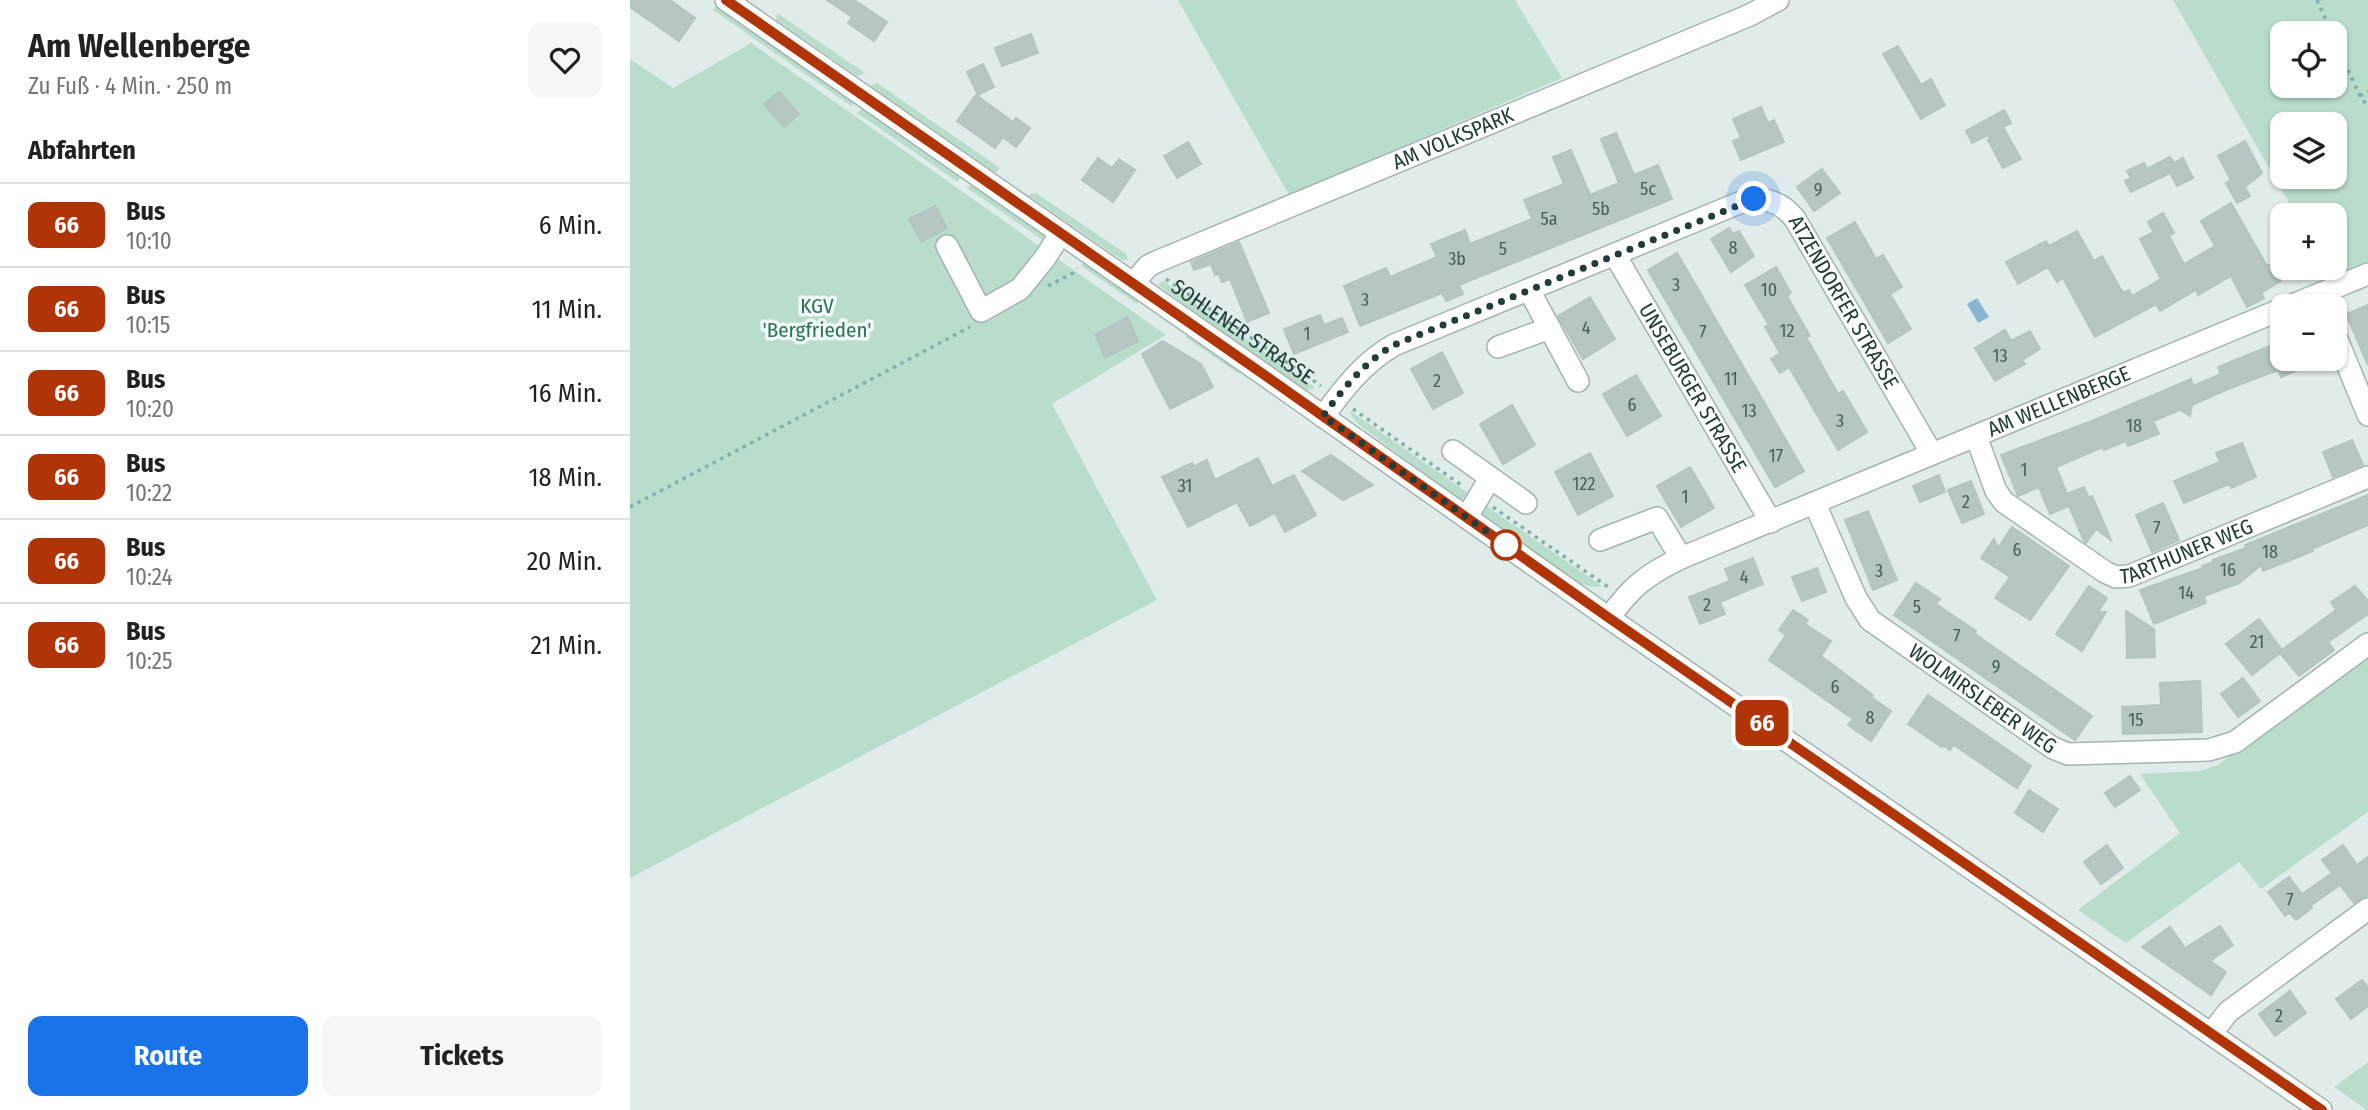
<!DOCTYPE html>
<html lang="de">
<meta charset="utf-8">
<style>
:root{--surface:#fff;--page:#f6f6f6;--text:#202124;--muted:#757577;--line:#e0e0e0;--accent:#1a73e8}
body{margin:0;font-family:"Fira Sans Condensed",sans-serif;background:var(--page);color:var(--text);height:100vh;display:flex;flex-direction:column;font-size:26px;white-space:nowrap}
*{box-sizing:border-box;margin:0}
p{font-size:23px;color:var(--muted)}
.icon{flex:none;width:38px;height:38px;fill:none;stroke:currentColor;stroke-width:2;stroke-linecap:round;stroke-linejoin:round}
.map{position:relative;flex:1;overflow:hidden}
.side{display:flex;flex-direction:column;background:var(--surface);width:630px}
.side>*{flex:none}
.badge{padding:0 14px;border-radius:10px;font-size:24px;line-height:46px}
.buttons{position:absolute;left:1640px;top:21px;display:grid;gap:14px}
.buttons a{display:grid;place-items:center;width:77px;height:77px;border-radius:14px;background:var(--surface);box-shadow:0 2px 5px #0004;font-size:35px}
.you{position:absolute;width:35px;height:35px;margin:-18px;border:5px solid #fff;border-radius:50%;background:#1a73e8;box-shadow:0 0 0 10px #1a73e833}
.map>.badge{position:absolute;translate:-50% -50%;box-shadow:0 0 0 4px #fff}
h2{padding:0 28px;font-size:26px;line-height:63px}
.round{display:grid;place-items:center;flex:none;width:74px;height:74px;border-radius:14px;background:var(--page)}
.overview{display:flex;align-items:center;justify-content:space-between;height:119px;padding:0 28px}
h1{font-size:33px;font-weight:700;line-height:52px}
.primary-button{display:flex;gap:14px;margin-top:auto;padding:14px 28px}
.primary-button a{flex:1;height:80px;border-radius:14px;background:var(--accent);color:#fff;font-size:28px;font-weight:700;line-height:80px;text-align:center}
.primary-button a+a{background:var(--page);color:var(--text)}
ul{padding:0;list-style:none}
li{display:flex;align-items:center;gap:21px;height:84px;padding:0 28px;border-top:2px solid var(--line)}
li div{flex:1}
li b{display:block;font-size:26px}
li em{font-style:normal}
li .badge{min-width:77px;font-weight:700;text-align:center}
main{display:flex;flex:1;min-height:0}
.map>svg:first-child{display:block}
.green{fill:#b9ddcb;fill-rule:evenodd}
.water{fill:#87b6d2}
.building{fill:#b6c6c3;stroke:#b3c5c2;stroke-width:2}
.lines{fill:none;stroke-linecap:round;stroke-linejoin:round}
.minor-casing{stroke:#a3b4b1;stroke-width:24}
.path{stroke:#80b0ab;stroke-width:3.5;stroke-dasharray:3.5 5;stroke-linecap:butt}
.minor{stroke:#fff;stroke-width:21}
.line-casing{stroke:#fff;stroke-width:16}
.line{stroke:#b13407;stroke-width:10}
.walk{stroke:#213c3b;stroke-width:7;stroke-dasharray:0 12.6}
.stop-dot{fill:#fff;stroke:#b13407;stroke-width:3.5}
.labels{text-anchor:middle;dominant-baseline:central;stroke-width:7;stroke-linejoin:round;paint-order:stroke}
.number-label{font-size:18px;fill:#465e5d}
.street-label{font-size:21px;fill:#213c3b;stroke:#f1f8f6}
.park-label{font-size:21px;fill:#2a7457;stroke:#f1f8f6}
</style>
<main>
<section class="side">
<div class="overview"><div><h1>Am Wellenberge</h1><p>Zu Fuß · 4 Min. · 250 m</p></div><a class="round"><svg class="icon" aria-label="heart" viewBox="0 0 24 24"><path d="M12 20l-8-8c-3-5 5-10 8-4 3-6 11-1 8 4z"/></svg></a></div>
<h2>Abfahrten</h2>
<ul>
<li><span class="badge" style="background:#b13407;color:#fff">66</span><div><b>Bus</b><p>10:10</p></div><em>6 Min.</em></li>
<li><span class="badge" style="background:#b13407;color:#fff">66</span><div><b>Bus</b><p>10:15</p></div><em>11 Min.</em></li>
<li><span class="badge" style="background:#b13407;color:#fff">66</span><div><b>Bus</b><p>10:20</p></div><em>16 Min.</em></li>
<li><span class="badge" style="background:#b13407;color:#fff">66</span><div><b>Bus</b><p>10:22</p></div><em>18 Min.</em></li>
<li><span class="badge" style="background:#b13407;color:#fff">66</span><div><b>Bus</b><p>10:24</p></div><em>20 Min.</em></li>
<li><span class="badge" style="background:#b13407;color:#fff">66</span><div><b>Bus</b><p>10:25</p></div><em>21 Min.</em></li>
</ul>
<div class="primary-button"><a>Route</a><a>Tickets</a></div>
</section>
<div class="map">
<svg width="1738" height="1110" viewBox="0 0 1738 1110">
<rect width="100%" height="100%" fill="#e0ece9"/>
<path class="green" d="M548 0H885L932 78 659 195Z
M1543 0H1738V264L1702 279 1696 268H1704V215H1666ZM1652 33H1704V86H1652ZM1652 124H1704V177H1652Z
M86 5 226 102 221 106 83 10Z
M147 13 235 73 227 76 146 20Z
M121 43 536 335 422 404 527 600 0 878V59L43 88Z
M247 83 370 168 365 173 240 86Z
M233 108 330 175 328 182 227 113Z
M343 183 419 236 417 243 337 188Z
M406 193 496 254 498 260H492L398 195Z
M454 261 510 298 507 304 451 266Z
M533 281 683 386 684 389 677 390 663 384 528 285Z
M560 334 610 369 609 374 555 337Z
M719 410 841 495 832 501 733 428 724 420Z
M855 505 972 586 962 587 944 581 852 516Z
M1738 653V812L1631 889 1609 862 1496 943 1448 910 1550 833 1510 774 1570 771 1588 765Z
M1738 1062V1110H1737L1704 1087Z"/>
<path class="water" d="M1347 298 1359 317 1348 323 1337 304Z"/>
<path class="building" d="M0 0H40L65 18 49 41 0 7Z
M197 0H224L257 22 244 41 218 23 222 17Z
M401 34 408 53 372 66 365 48Z
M1268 46 1291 85 1301 79 1315 105 1291 119 1253 54Z
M353 64 364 87 348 95 337 72Z
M149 92 169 114 154 127 134 104Z
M346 95 383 122 386 118 400 128 386 147 373 137 365 148 327 121Z
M1131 107 1138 123 1144 120 1154 142 1111 160 1103 141 1111 138 1103 119Z
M1374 110 1381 123 1373 127 1391 159 1373 168 1358 140 1360 139 1358 135 1342 143 1336 131Z
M986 133 1004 175 1028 165 1042 199 829 285 833 294 816 301 812 293 730 326 714 286 756 268 760 277 807 257 801 244 835 230 840 244 902 219 894 200 934 184 923 157 941 150 960 195 989 183 971 139Z
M1615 141 1632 173 1615 187 1620 196 1607 203 1596 183 1601 180 1588 156Z
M558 142 571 164 547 178 534 156Z
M1540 157 1544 163 1553 158 1563 178 1547 186 1540 173 1501 192 1495 181 1501 178 1497 171 1514 163 1517 169Z
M468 158 482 168 489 159 505 170 483 202 452 180Z
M1192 169 1210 193 1184 211 1167 187Z
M1601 203 1637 266 1641 264 1651 281 1631 293 1634 298 1617 307 1601 276 1568 295 1566 290 1530 311 1526 304 1465 337 1433 278 1427 282 1418 267 1388 284 1376 262 1416 241 1419 246 1447 231 1464 261 1472 256 1493 293 1499 290 1502 296 1531 279 1510 239 1524 232 1518 222 1533 213 1544 233 1539 236 1554 264 1585 246 1571 221Z
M305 206 317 228 292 242 279 219Z
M1225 222 1246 259 1253 255 1272 287 1260 294 1281 329 1258 343 1197 238Z
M1099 228 1103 234 1109 231 1124 256 1101 272 1081 239Z
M609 242 639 313 617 322 600 279 592 282 589 274 585 275 581 264 564 270 561 262Z
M1047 253 1174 471 1145 487 1018 270Z
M1146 267 1161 293 1157 296 1180 336 1176 337 1208 394 1213 391 1237 432 1208 450 1159 367 1150 373 1141 359 1150 353 1135 327 1139 325 1115 285Z
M960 297 985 339 953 359 928 316Z
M1738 305V365L1716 314Z
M690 315 694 325 712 318 718 332 664 354 654 329Z
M497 317 508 341 475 358 465 335Z
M1375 330 1381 341 1400 331 1410 349 1392 360 1395 364 1365 381 1345 348Z
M533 341 571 364 583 387 540 409 512 354Z
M1652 341V359H1694L1651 377 1648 370 1598 389 1562 405 1560 416 1550 410 1523 421 1529 434 1498 446 1496 441 1474 450 1473 447 1426 467 1437 494 1454 487 1459 498 1462 496 1481 540 1466 529 1456 543 1454 541 1439 506 1420 514 1409 487 1388 496 1371 455 1462 421 1561 379 1563 386 1591 374 1588 367Z
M812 352 833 393 803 409 781 369Z
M1006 375 1031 416 997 436 973 394Z
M882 405 905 445 873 464 850 424Z
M1722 440 1733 465 1703 477 1693 452Z
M1612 443 1626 477 1601 488 1599 484 1554 503 1544 481 1590 462 1586 453Z
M960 453 983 496 948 515 925 472Z
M701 455 721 469 743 485 713 500 672 471Z
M628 458 642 486 664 475 686 515 655 532 645 513 620 526 607 502 558 527 532 477 562 463 563 467 577 460 585 480Z
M1060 467 1084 508 1051 527 1027 486Z
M1309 475 1315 492 1290 502 1283 486Z
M1341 481 1354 514 1332 523 1318 490Z
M1738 495V525L1682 549 1683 551 1633 571 1631 565 1609 583 1574 596 1576 603 1524 624 1510 590 1573 568 1572 566 1583 562V560L1616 548 1615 545Z
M1533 503 1549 540 1522 552 1506 515Z
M1238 511 1267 580 1243 590 1215 520Z
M1382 527 1439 566 1400 620 1365 598 1380 577 1351 558 1364 539 1368 548Z
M1123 558 1133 584 1090 602 1095 614 1070 624 1059 597 1100 581 1095 569Z
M1187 568 1196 592 1172 601 1162 577Z
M1286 583 1310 599 1306 604 1346 631 1345 634 1462 716 1445 740 1264 615Z
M1459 586 1477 598 1468 612H1476L1452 651 1426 634Z
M1725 586 1738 601V614L1698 642 1704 650 1669 676 1650 653 1622 675 1596 644 1629 619 1652 650 1706 610 1701 602Z
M1163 610 1178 620 1175 624 1201 641 1191 656 1243 695 1242 698 1261 711 1241 741 1218 725 1223 719 1139 660 1156 635 1149 630Z
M1496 611 1524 629 1525 657 1497 658Z
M1613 678 1630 701 1608 717 1591 694Z
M1570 681 1572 732 1493 734 1492 707 1531 705 1530 683Z
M1298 695 1401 766 1387 788 1324 745 1320 750 1313 745 1312 747 1278 724Z
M1500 776 1510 790 1485 807 1475 793Z
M1399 790 1428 809 1413 832 1385 813Z
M1477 845 1493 868 1471 884 1454 862Z
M1713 845 1727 865 1738 857V896L1724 903 1710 885 1680 906 1682 908 1666 920 1660 913 1655 916 1638 892 1659 877 1672 894 1702 873 1692 860Z
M1590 926 1603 945 1580 961 1596 972 1581 995 1512 947 1540 927 1555 948Z
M1732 980 1738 987V1006L1721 1019 1706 999Z
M1660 991 1676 1013 1645 1036 1629 1014Z"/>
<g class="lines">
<defs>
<g id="minor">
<path d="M96 0 643 381 979 618 1691 1110"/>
<path d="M317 246 351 311 390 289 415 258 431 233"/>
<path id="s2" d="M985 255 1141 522"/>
<path id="s3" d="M503 284 518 266 526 262 1120 15 1148 0"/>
<path d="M899 290 948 381"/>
<path d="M1660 306 1738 274"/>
<path d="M1704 332 1738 415"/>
<path d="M868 347 920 328"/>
<path id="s4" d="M693 417C713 389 734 362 764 345L1109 203C1132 196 1150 200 1165 219L1302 454"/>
<path id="s5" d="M1346 436 1366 491 1374 502 1475 572 1486 577 1499 576 1738 477"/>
<path d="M823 451 896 503"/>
<path id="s6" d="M1185 504 1226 598 1240 620 1423 748 1438 754 1579 750 1605 742 1738 644"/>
<path d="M837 517 860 478"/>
<path d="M970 540 1027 518 1051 558"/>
<path id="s7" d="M979 618C1001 587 1016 575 1051 558L1652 309"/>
<path d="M1581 1034 1598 1012 1738 909"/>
</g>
</defs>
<use href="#minor" class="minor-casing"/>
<g class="path">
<path d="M1687 0 1702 33"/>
<path d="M1704 39 1730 96 1738 107"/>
<path d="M1730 96 1738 91"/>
<path id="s1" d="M536 279 691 386"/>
<path d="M418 286 443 273 447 268"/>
<path d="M723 409 834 487"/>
<path d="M0 507 340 327"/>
<path d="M863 507 978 587"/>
</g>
<use href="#minor" class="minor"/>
</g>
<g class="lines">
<defs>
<path id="line" d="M96 0 643 381 979 618 1692 1110"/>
</defs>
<use href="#line" class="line-casing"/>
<use href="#line" class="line"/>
<path class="walk" d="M876 545 693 416C713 389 734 362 764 345L1124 199"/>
</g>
<circle class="stop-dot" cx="876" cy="545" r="14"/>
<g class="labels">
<g class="number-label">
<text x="1018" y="189">5c</text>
<text x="1188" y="190">9</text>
<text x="971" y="209">5b</text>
<text x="919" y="219">5a</text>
<text x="1103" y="248">8</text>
<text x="873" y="249">5</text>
<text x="827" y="259">3b</text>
<text x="1046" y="285">3</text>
<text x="1139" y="290">10</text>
<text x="735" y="300">3</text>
<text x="956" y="328">4</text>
<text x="1157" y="331">12</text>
<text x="1073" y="332">7</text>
<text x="677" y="334">1</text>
<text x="1370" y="356">13</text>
<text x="1101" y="379">11</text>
<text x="807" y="381">2</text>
<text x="1002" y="405">6</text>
<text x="1119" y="411">13</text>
<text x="1210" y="421">3</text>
<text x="1504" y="426">18</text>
<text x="1146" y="456">17</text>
<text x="1394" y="470">1</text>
<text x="954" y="484">122</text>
<text x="555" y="486">31</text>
<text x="1055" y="497">1</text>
<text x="1336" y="502">2</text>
<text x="1527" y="528">7</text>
<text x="1387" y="550">6</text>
<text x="1640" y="552">18</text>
<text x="1598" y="570">16</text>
<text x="1249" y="571">3</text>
<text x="1114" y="577">4</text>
<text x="1556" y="593">14</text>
<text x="1077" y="605">2</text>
<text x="1287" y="607">5</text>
<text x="1327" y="636">7</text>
<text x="1627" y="642">21</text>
<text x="1366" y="667">9</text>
<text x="1205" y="687">6</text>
<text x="1240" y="718">8</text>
<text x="1506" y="720">15</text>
<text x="1660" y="900">7</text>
<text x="1649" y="1016">2</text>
</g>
<g class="street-label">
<text stroke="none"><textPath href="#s3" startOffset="354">AM VOLKSPARK</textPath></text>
<text stroke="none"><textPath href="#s4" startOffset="634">ATZENDORFER STRASSE</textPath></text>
<text stroke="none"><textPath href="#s1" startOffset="93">SOHLENER STRASSE</textPath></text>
<text stroke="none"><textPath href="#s2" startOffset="154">UNSEBURGER STRASSE</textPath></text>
<text stroke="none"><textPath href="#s7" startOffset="504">AM WELLENBERGE</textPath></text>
<text stroke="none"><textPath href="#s5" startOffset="282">TARTHUNER WEG</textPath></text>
<text stroke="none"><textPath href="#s6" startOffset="266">WOLMIRSLEBER WEG</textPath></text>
</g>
<g class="park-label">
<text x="187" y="306">KGV<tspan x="187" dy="24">'Bergfrieden'</tspan></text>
</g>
</g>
</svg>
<div class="buttons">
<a><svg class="icon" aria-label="locate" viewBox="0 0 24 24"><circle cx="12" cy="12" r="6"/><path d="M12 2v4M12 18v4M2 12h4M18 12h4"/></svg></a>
<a><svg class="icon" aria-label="layers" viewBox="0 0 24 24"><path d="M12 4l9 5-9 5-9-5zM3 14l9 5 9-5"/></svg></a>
<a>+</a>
<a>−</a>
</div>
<div class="you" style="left:1124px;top:199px"></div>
<b class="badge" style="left:1132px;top:723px;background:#b13407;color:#fff">66</b>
</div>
</main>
